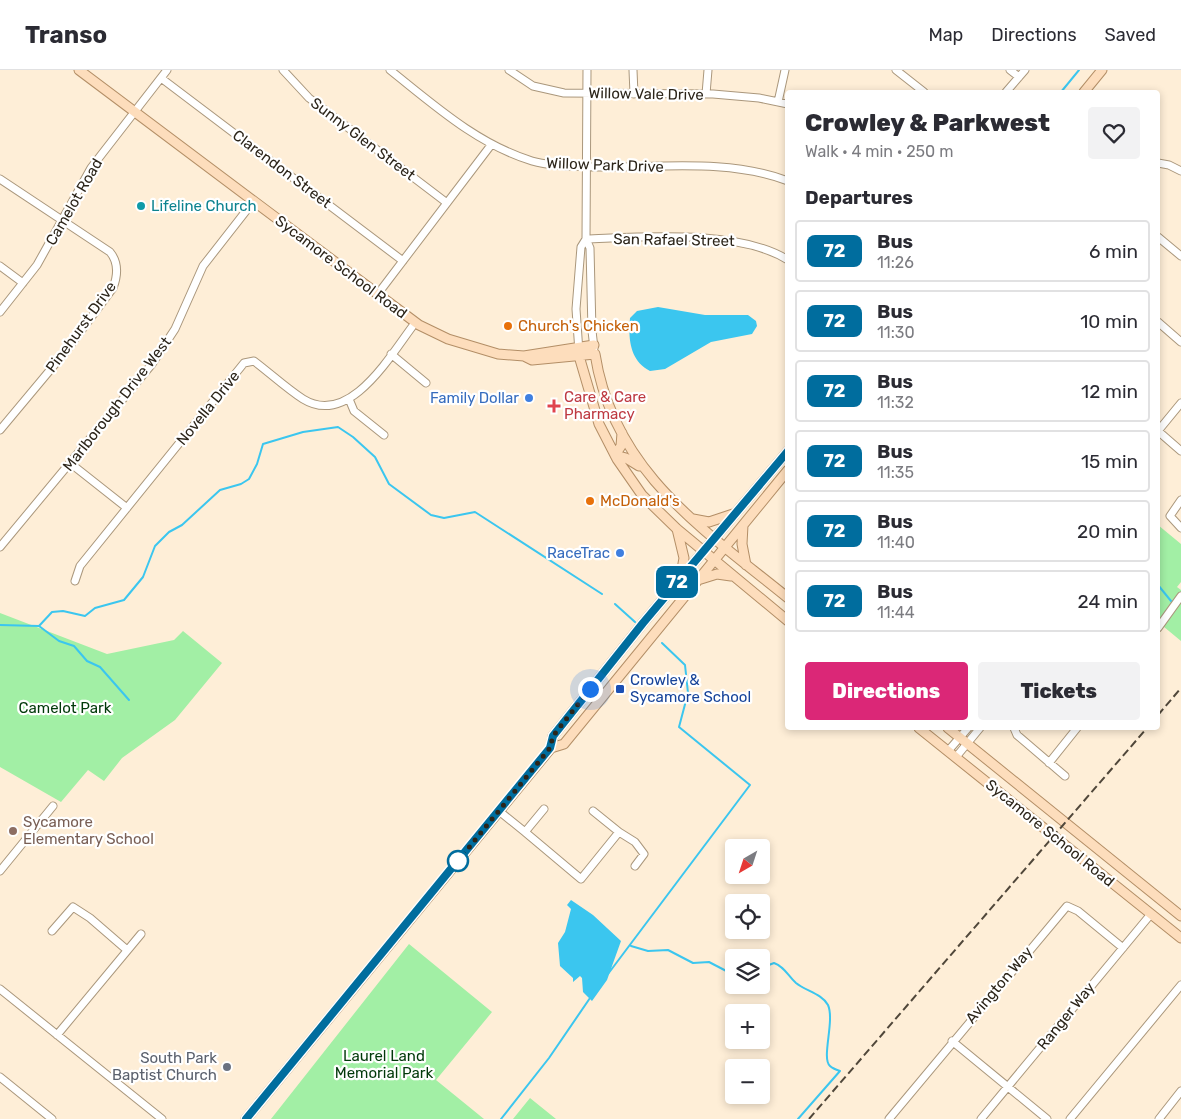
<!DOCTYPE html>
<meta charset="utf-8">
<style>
:root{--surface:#fff;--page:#f2f2f3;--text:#2b2b33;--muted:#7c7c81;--line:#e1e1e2;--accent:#db2777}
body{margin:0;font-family:Rubik,sans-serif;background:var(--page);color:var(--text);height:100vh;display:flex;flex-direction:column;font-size:19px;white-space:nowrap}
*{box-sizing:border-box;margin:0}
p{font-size:16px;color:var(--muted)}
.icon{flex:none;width:28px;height:28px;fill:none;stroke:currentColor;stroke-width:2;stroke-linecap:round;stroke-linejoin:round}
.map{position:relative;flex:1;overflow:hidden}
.drawer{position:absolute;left:785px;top:20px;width:375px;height:640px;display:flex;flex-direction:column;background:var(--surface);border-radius:5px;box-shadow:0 2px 8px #0003}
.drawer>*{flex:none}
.badge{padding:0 10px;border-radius:8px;font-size:18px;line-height:32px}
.needle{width:32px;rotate:219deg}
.buttons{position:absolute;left:725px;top:769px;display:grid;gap:10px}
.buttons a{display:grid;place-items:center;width:45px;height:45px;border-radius:5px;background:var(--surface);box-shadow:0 2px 8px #0003;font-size:25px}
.you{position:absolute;width:25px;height:25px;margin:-12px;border:4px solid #fff;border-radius:50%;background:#1a73e8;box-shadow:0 0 0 8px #1a73e833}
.map>.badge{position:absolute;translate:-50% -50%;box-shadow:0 0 0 2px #fff}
h2{padding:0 20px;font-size:19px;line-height:45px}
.round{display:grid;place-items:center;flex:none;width:52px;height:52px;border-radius:5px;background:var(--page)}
.headline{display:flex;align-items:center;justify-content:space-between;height:85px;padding:0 20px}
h1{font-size:24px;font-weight:800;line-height:38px}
.button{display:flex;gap:10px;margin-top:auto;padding:10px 20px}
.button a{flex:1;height:58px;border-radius:5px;background:var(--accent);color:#fff;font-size:20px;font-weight:800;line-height:58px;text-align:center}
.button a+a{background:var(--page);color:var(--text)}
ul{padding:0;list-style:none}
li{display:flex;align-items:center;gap:15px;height:62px;margin:0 10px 8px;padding:0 10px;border:2px solid var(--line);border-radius:5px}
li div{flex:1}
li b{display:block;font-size:19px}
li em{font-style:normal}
li .badge{min-width:55px;font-weight:700;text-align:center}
header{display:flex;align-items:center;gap:30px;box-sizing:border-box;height:70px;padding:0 25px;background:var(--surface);border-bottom:1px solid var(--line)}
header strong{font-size:24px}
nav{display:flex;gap:28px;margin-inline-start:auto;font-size:18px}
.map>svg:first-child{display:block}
.green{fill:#a2efa5}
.water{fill:#3bc6ef}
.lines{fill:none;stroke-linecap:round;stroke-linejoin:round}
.stream{stroke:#3bc6ef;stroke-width:2}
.minor-casing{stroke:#aa977c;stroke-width:9}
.major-casing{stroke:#b38e66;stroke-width:11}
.minor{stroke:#fff;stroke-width:7}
.major{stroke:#fdddbc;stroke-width:9}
.rail{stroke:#50473a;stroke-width:2;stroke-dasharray:8 4;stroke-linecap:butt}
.line-casing{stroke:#fff;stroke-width:11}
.line{stroke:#006d9e;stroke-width:8}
.walk{stroke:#2c251a;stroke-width:5;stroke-dasharray:0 9}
.culture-dot{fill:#0f9aa8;stroke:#fff;stroke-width:2}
.food-dot{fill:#e8710a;stroke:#fff;stroke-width:2}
.shop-dot{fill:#3f7fe0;stroke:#fff;stroke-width:2}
.health-dot{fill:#e0444e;stroke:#fff;stroke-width:2}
.transit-dot{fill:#1a4fb4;stroke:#fff;stroke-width:2}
.education-dot{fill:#8d6e63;stroke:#fff;stroke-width:2}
.stop-dot{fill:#fff;stroke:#006d9e;stroke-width:2.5}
.worship-dot{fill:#6b7280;stroke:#fff;stroke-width:2}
.labels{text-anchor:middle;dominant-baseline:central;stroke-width:4.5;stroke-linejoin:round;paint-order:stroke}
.street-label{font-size:15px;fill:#2c251a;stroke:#fff}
.culture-label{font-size:15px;fill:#0d838f;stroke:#fff;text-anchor:start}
.food-label{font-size:15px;fill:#c56008;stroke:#fff;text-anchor:start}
.health-label{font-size:15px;fill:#be3a42;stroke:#fff;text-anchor:start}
.shop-label{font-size:15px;fill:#366cbe;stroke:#fff;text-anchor:end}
.transit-label{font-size:15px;fill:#164399;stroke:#fff;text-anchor:start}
.park-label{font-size:15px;fill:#003909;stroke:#fff}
.education-label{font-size:15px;fill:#785e54;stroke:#fff;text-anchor:start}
.worship-label{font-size:15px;fill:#5b616d;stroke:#fff;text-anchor:end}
</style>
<header>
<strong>Transo</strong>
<nav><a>Map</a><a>Directions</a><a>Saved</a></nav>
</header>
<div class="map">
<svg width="1181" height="1049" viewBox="0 0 1181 1049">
<rect width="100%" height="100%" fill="#feeed7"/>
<path class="green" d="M1158 455 1181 474V512L1177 517 1181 520V571L1158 552Z
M0 543 107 584 174 570 183 561 222 593 175 650 122 688 104 711 88 700 61 732 0 697Z
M409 874 492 942 436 1010 484 1049H271Z
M530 1028 556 1049H513Z"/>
<path class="water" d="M658 237 705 245H748L756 251 757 256 752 264 711 272 665 299 650 301C630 291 628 269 630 248L637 241Z
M571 830 593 845 621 871 607 910 592 931 583 922 582 908 580 906 573 912V908L560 896 558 873 565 862 571 839 567 835Z"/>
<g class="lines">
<path class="stream" d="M1061 22 1079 0
M1158 515 1171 531
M615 534 635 552
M0 555 39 556 52 542 63 541 85 546 95 538 124 530 143 507 155 476 169 462 182 455 220 420 241 414 249 409 257 394 263 374 303 362 338 357 353 367 375 387 389 414 431 445 444 448 475 442 602 524
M39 556 59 571 74 576 87 591 100 597 129 630
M631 876 648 881 668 880 693 893 709 892 734 905
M761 898 774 893C785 897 787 905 796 913 806 921 822 924 828 935 835 951 821 988 830 996 832 998 837 1000 840 1001L798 1049
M608 904 750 715 679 657 688 623 685 595 662 573
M501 1049 549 988 590 928"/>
<defs>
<path id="minor" d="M283 0 309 28 447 133
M390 0C434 35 477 74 532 91 553 97 575 96 596 97 658 98 728 88 788 111
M509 0 533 16 564 23 713 24 759 28 788 34
M587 0 586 169 590 178 592 261 594 278
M633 0 634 24
M896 0 924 22
M1010 0 1019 7
M161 8 403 191
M1006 22 1025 0
M706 24 708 0
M778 32 785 0
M1158 93 1169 95 1181 101
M0 109 110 182C119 193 118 205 113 218L66 281 0 360
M1158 167 1181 186
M586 169C643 167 739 159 788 190
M0 196 23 213
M377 225 491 75
M0 242 37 195 91 98 167 0
M1158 252 1181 272
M579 282 576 239 581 177 586 169
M391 284 426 313
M349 329 354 341 384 365
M1181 333 1158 361 1181 381
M70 393 127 438
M1181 430 1170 446 1181 458
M0 477 152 294 175 259 203 196 253 132
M75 511 80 496 244 293 254 291C270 303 286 318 303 329 350 358 391 284 415 253
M1158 558 1181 526
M1014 658 1017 665 1065 706
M948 681 968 658
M956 687 980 658
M1049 693 1077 658
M544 739 525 762 581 809 619 762 635 772 644 784 635 796
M499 741 525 762
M593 741 619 762
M0 801 53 736
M52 861 73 837 90 848 127 880
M0 919 162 1049
M57 965 141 864
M952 971 1047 1049
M0 1007 52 1049
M889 1049 1067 836 1078 841 1123 878
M981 1049 1151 844
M1070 1049 1181 915
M1159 1049 1181 1021"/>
<path id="major" d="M79 0 419 255 448 269 498 284 524 286 594 275
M1084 22 1102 0
M524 286 532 290 595 284C613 401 703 459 788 528
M579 286 599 354 617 389 642 425 677 459 788 551
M622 363 621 376 615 385 626 388 639 396
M693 449 709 452 733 444
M743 455 742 474 746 495
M677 459 684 488 681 505
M701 509 717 504 731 506
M919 658 1181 868
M948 658 1181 846
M551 678 564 674 788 400
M246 1049 551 678 553 666 643 553 788 381"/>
</defs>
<use href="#minor" class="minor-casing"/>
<use href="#major" class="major-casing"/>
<use href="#minor" class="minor"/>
<use href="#major" class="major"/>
<path class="rail" d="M1158 645 1181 618
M809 1049 1147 658"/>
</g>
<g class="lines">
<defs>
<path id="line" d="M246 1049 550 678 553 666 643 553 788 381"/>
</defs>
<use href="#line" class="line-casing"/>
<use href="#line" class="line"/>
<path class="walk" d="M458 791 550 678 553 666 590 619"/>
</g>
<circle class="culture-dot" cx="141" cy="136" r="5"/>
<g class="food-dot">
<circle cx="508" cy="256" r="5"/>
<circle cx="590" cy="431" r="5"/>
</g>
<g class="shop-dot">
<circle cx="529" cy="328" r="5"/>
<circle cx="620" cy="483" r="5"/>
</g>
<path class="health-dot" d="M551.5 328.5h5v5h5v5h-5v5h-5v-5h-5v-5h5z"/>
<rect class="transit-dot" x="615" y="614" width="10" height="10" rx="2.5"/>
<circle class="education-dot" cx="13" cy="761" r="5"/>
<circle class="stop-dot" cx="458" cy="791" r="10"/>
<circle class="worship-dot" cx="227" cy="997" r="5"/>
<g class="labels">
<g class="street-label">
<text transform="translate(646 24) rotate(1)">Willow Vale Drive</text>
<text transform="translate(363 69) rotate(37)">Sunny Glen Street</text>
<text transform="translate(605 95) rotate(2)">Willow Park Drive</text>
<text transform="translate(282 99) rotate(37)">Clarendon Street</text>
<text transform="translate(74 132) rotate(-60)">Camelot Road</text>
<text transform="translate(674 170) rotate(1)">San Rafael Street</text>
<text transform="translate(341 197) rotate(37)">Sycamore School Road</text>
<text transform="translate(81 257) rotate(-54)">Pinehurst Drive</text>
<text transform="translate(117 334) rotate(-52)">Marlborough Drive West</text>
<text transform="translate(208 338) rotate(-51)">Novella Drive</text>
<text transform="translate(1050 763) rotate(39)">Sycamore School Road</text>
<text transform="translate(999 915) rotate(-50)">Avington Way</text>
<text transform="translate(1066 946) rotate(-51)">Ranger Way</text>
</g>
<g class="culture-label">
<text x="151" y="136">Lifeline Church</text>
</g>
<g class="food-label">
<text x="518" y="256">Church's Chicken</text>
<text x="600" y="431">McDonald's</text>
</g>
<g class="health-label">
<text x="564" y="327">Care &amp; Care<tspan x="564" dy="17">Pharmacy</tspan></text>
</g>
<g class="shop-label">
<text x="519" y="328">Family Dollar</text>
<text x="610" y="483">RaceTrac</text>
</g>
<g class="transit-label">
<text x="630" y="610">Crowley &amp;<tspan x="630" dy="17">Sycamore School</tspan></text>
</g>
<g class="park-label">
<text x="65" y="638">Camelot Park</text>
<text x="384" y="986">Laurel Land<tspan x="384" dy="17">Memorial Park</tspan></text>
</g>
<g class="education-label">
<text x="23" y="752">Sycamore<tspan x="23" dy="17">Elementary School</tspan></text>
</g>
<g class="worship-label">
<text x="217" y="988">South Park<tspan x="217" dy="17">Baptist Church</tspan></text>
</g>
</g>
</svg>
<div class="buttons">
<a><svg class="needle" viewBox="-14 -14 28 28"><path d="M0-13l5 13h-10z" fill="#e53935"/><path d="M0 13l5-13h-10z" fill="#7c7c81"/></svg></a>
<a><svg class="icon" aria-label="locate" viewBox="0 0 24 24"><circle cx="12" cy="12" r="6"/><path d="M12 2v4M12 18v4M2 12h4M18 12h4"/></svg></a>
<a><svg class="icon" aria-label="layers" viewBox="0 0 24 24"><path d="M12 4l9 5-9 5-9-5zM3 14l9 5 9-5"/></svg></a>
<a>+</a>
<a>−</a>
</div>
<div class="you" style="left:590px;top:619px"></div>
<b class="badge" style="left:677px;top:512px;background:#006d9e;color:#fff">72</b>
<section class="drawer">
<div class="headline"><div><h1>Crowley &amp; Parkwest</h1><p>Walk · 4 min · 250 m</p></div><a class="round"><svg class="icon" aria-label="heart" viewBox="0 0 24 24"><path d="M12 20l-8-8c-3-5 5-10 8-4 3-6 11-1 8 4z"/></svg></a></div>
<h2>Departures</h2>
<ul>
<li><span class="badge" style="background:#006d9e;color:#fff">72</span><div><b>Bus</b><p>11:26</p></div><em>6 min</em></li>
<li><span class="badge" style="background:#006d9e;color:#fff">72</span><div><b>Bus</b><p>11:30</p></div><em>10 min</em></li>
<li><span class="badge" style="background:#006d9e;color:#fff">72</span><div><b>Bus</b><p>11:32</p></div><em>12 min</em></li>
<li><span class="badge" style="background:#006d9e;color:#fff">72</span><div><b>Bus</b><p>11:35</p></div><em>15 min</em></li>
<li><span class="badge" style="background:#006d9e;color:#fff">72</span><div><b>Bus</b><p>11:40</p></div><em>20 min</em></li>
<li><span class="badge" style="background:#006d9e;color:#fff">72</span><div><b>Bus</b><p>11:44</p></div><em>24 min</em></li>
</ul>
<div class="button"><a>Directions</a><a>Tickets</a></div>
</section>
</div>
